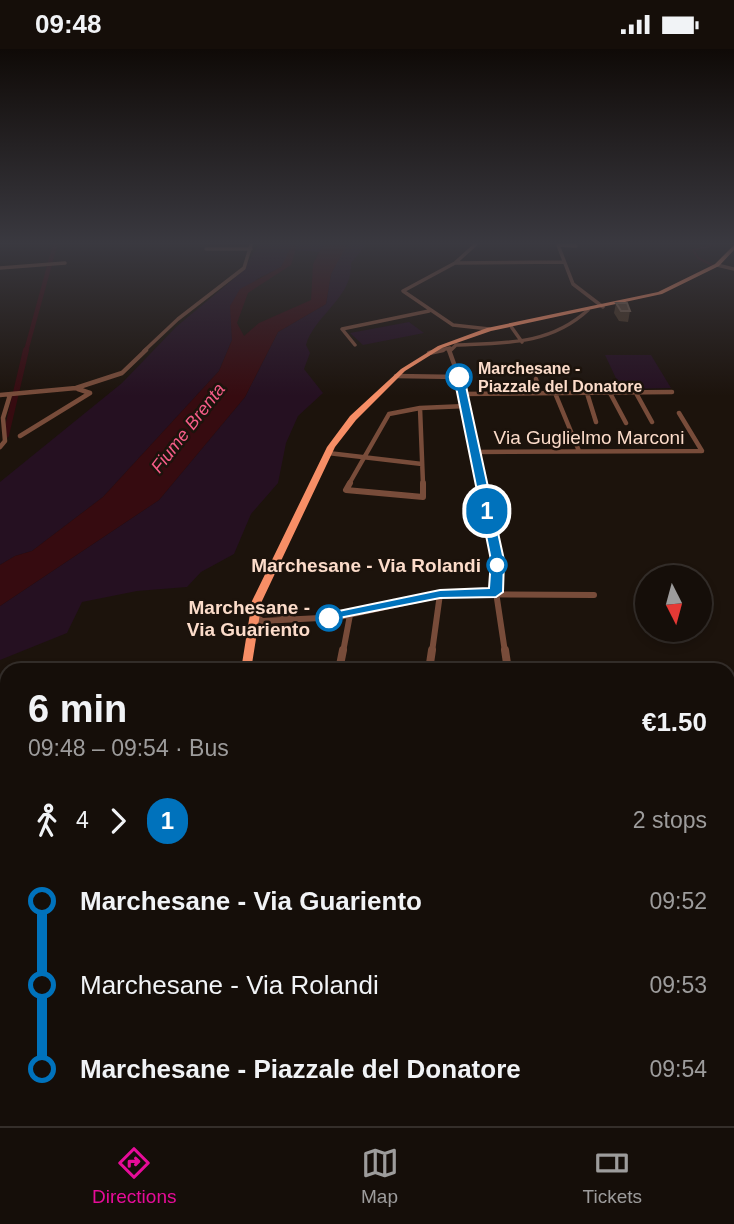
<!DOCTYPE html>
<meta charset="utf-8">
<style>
:root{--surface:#150e09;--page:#1e1712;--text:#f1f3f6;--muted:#9d9c9c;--line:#342e2a;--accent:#e60c99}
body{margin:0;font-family:Arial,sans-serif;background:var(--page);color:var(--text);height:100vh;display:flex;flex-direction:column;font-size:26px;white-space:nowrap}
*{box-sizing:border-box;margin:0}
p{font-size:23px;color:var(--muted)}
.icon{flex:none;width:38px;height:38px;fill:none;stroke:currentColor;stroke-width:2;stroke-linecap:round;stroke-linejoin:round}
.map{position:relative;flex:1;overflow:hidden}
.side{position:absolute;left:0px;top:614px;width:735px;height:464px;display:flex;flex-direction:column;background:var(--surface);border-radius:21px 21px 0 0;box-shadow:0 4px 10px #0003,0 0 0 2px var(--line)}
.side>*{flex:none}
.badge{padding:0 14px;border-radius:23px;font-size:24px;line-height:46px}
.needle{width:46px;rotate:174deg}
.controls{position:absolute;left:635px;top:516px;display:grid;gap:14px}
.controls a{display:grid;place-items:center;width:77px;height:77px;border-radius:50%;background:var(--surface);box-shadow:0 4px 10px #0003,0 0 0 2px var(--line);font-size:35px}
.map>.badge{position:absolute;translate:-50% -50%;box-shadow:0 0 0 4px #fff}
.legs{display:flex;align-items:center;gap:10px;height:77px;padding:0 28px;font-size:23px}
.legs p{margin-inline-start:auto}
.head{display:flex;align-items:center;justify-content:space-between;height:119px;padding:0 28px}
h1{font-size:38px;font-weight:700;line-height:52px}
ul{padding:0 28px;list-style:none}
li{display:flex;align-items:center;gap:24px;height:84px;font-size:26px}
li i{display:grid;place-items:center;width:10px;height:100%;margin:0 9px;background:currentColor}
li i::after{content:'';width:18px;height:18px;margin:-9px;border:5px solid;border-radius:50%;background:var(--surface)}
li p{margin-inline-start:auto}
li:first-child i{background:linear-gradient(#0000 50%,currentColor 0)}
li:last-child i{background:linear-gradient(currentColor 50%,#0000 0)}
.status{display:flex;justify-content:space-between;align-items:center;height:49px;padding:0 35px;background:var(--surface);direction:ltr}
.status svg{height:19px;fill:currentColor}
.dock{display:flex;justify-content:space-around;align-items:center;height:98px;border-top:2px solid var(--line);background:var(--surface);font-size:19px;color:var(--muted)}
.dock a{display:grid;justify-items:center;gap:4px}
.dock .current{color:var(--accent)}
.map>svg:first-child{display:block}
.green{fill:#251021}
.water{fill:#360b10}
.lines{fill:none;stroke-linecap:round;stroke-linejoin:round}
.stream-far1{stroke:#360b10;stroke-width:2}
.stream{stroke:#360b10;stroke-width:2.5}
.canal-far1{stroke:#360b10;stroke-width:4.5}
.canal{stroke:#360b10;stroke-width:6}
.minor-far3{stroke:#784c3a;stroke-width:3.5}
.minor-far2{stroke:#784c3a;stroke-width:4.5}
.minor-far1{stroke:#784c3a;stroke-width:6}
.minor{stroke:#784c3a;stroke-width:8}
.secondary{fill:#f78e66;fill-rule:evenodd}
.wall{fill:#493625}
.building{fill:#5d4737;stroke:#765f4e;stroke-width:2}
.line-1{fill:#0072bc;stroke:#fff;stroke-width:2}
.stop-1-dot{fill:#fff;stroke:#0072bc;stroke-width:3.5}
.labels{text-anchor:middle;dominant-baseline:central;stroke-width:5;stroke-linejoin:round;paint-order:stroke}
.far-stop-label{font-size:16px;font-weight:bold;fill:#fcdcca;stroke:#1c130c;text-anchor:start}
.far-water-label{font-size:18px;font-style:italic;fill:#f65d89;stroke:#1c130c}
.street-label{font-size:19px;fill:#fcdcca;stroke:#1c130c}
.stop-label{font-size:19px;font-weight:bold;fill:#fcdcca;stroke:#1c130c;text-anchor:end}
</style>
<div class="status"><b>09:48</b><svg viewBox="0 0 49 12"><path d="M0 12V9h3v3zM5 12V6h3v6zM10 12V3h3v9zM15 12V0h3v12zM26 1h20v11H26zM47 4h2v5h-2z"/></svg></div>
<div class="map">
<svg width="734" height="1077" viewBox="0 0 734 1077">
<rect width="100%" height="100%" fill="#1c130c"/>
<path class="green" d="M258 196H366L351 214C354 247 314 267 306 296L310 304 304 320 323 344 298 367 286 394 278 434 251 465 234 505 201 523 187 538 137 542 82 553 67 584 0 611V557L159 451 245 348 278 283 326 255 331 225 341 204 291 201 281 218 257 230 231 257 232 291 219 322 103 448 32 502 15 507 0 516V433L122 334 176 278 243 222Z
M409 273 424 284 363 296 350 284Z
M605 306H651L671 339 621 340Z"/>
<path class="water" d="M292 196H297L291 216 248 244 237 274 244 287 259 274 311 251 313 215 323 196H347L331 225 326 255 278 283 245 348 159 451 0 557V516L15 507 32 502 103 448 219 322 232 291 230 257 240 240 281 218Z"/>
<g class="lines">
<path class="stream-far1" d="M712 216 698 209 693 201 715 196
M728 782 734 778"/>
<path class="stream" d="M410 1077 417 1071"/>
<path class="canal-far1" d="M26 302 55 196"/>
<path class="canal" d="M6 386 26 301"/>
<path class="minor-far3" d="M475 196 455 214 403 242 453 276 489 280
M576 197 558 196 573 235 603 258
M206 200H251
M455 214 564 213
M717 216 734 220
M0 219 65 214
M510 276 522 293
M355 296 342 280 429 262
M144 302 178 270 244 219 251 196
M436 302 450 299
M450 302 456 296C505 294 550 296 588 261"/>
<path class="minor-far2" d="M449 301 463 340 482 435
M429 304 443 301
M396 327 459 328
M536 330 540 344
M555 344 579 402
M587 344 596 373
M610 344 626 374
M636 344 652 373
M463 345 672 343
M0 346 76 339 122 324 146 301
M420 359 423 435
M420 359 466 357
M20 387 90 344 78 340
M0 398 5 392 3 369 10 346
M474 403 702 402 679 364
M328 404 422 415
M349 435 389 365 420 359"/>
<path class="minor-far1" d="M350 434 346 441 423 448V434
M482 434 497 511 496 543 505 603
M254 562 291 566
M254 566 262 572 339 568 445 545 594 546
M343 603 350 566
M432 603 440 545"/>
<path class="minor" d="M505 601 508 621
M339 621 343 601
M429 621 432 601
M728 712 734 713
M0 752 7 750"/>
<path class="secondary" d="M734 196V201L719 217 662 245 491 282 442 299 405 322 356 371 335 398 262 552 251 621H241L252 552 327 398 350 367 401 320 438 297 487 279 658 243 715 215Z
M123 1071H139L137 1077H121Z"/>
</g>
<path class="wall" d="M616 254 630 262 628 273 619 272 614 264Z"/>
<path class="building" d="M616 254H627L630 262H621Z"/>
<linearGradient id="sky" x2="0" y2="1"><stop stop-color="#0f0a07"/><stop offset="0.56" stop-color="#3a3940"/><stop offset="1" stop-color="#3a3940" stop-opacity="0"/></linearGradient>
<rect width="734" height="347" fill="url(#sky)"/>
<path class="line-1" d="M459 326 464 328 504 511 503 543 496 548 440 549 324 572V565L329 564 440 541 489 539 491 511 454 328Z"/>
<g class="stop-1-dot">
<circle cx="459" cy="328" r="12"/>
<circle cx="497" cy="516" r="9"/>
<circle cx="329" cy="569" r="12"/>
</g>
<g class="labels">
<g class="far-stop-label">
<text x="478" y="319">Marchesane -<tspan x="478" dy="18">Piazzale del Donatore</tspan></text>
</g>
<g class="far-water-label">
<text transform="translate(188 379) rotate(-52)">Fiume Brenta</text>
</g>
<g class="street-label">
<text x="589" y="388">Via Guglielmo Marconi</text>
</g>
<g class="stop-label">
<text x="481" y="516">Marchesane - Via Rolandi</text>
<text x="310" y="558">Marchesane -<tspan x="310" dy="22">Via Guariento</tspan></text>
</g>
</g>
</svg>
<div class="controls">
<a><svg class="needle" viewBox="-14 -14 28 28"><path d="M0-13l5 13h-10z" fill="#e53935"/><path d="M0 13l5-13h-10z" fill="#9d9c9c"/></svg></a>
</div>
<b class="badge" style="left:487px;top:462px;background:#0072bc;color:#fff">1</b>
<section class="side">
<div class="head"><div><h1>6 min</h1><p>09:48 – 09:54 · Bus</p></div><b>€1.50</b></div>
<div class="legs"><svg class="icon" aria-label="walk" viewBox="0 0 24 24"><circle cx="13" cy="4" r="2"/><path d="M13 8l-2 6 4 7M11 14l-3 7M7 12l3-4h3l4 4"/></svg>4<svg class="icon" aria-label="forward" viewBox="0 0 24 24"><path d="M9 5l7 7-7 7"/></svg><b class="badge" style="background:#0072bc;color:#fff">1</b><p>2 stops</p></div>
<ul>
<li><i style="color:#0072bc"></i><b>Marchesane - Via Guariento</b><p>09:52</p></li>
<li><i style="color:#0072bc"></i><span>Marchesane - Via Rolandi</span><p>09:53</p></li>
<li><i style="color:#0072bc"></i><b>Marchesane - Piazzale del Donatore</b><p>09:54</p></li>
</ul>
</section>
</div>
<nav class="dock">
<a class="current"><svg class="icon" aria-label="directions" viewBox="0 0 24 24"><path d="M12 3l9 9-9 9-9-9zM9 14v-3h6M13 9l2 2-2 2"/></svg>Directions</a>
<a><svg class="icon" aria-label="map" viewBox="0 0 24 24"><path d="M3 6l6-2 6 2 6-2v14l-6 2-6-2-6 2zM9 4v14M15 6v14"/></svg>Map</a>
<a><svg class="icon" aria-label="tickets" viewBox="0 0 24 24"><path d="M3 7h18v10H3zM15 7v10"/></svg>Tickets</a>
</nav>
